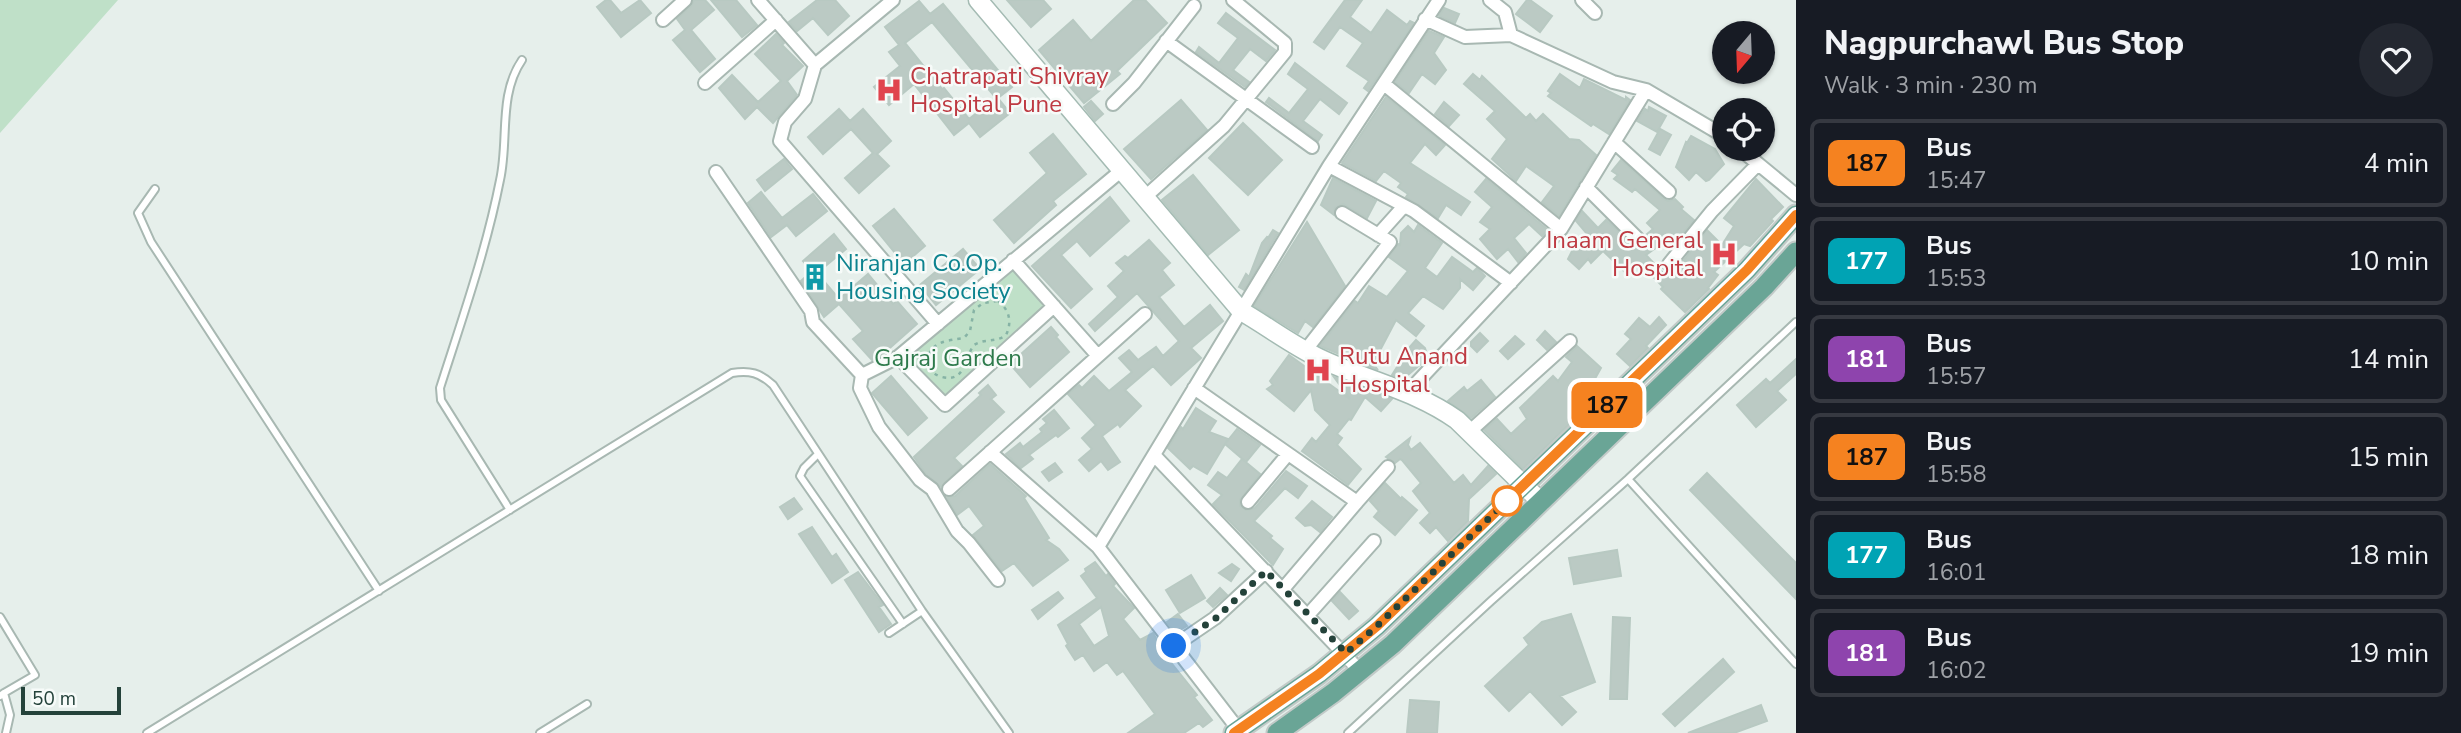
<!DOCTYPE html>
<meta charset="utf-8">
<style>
:root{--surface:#171b24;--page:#242831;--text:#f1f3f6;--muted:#9ea1a6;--line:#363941}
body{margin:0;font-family:"Nunito Sans",sans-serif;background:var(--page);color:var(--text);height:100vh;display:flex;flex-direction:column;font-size:26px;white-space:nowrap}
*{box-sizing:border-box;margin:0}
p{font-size:23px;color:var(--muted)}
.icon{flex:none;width:38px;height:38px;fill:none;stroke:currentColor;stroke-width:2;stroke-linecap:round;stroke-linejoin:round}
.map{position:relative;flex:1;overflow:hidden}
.details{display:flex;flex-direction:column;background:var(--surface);width:665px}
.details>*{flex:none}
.badge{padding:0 14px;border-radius:10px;font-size:24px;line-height:46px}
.needle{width:46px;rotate:199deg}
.controls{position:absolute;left:1712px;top:21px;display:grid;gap:14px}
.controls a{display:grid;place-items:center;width:63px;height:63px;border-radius:50%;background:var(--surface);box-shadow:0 2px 5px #0004;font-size:35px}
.scale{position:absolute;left:21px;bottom:18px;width:100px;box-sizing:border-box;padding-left:7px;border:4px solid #24423a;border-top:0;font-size:19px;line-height:24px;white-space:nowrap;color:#24423a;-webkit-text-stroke:5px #f7fbf9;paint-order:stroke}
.you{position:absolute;width:35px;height:35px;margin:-18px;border:5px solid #fff;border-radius:50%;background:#1a73e8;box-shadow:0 0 0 10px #1a73e833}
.map>.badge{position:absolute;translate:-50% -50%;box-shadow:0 0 0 4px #fff}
.round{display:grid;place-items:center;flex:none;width:74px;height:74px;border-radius:37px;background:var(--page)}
.overview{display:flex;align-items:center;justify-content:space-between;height:119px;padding:0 28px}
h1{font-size:33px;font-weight:800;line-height:52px}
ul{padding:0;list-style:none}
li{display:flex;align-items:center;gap:21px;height:88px;margin:0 14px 10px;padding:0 14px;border:4px solid var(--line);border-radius:10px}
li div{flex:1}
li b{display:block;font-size:26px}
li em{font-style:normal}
li .badge{min-width:77px;font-weight:700;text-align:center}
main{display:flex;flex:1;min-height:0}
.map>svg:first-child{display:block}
.green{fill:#bfe0c8}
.building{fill:#bbcac4;stroke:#b8c9c2;stroke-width:2;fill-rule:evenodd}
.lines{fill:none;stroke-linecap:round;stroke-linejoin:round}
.lane-casing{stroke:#a8b8b2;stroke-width:10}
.street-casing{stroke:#a8b8b2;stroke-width:16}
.secondary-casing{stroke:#a4bbb3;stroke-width:21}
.primary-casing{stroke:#c2cac8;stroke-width:23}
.path{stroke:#86b3a5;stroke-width:2.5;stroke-dasharray:3.5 5;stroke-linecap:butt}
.lane{stroke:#fff;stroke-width:6}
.street{stroke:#fff;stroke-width:12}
.secondary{stroke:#fff;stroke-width:18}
.primary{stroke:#6aa596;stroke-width:19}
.line-casing{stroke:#fff;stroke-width:16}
.line{stroke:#f58220;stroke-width:10}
.walk{stroke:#24423a;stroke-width:7;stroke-dasharray:0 12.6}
.stop-dot{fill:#fff;stroke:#f58220;stroke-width:3.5}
.labels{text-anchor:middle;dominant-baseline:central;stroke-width:5;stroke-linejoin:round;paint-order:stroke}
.health-label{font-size:24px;fill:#be3a42;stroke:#f7fbf9;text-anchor:start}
.culture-label{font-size:24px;fill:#0d838f;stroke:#f7fbf9;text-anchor:start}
.park-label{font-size:24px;fill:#2d7a4b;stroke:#f7fbf9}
</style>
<main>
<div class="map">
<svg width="1796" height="733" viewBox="0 0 1796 733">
<rect width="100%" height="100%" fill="#e6efeb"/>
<path class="green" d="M0 0H118L0 133Z
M1013 260 1054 306 945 405 898 357Z"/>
<path class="building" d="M606 0H610L621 13 640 0 651 13 621 37 597 7Z
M694 0H705L714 10 691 30 715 59 700 72 673 40 685 30 677 19 691 6Z
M711 0H736L757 25 742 37Z
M817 0H835L849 16 828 35 813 18 797 31 789 22Z
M1007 0H1043L1051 9 1031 27Z
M1134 0H1145L1167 23 1117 71 1120 74 1084 103 1039 50 1073 20 1091 41Z
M1345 0H1362L1350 17 1371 33 1387 10 1407 25 1410 21 1414 23 1368 91 1364 88 1369 81 1347 66 1363 43 1340 27 1324 49 1314 42Z
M1527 0H1530L1552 16 1540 32 1516 14Z
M919 1 930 14 943 4 1012 87 998 98 1010 113 980 137 969 123 954 135 914 84 889 105 874 87 900 66 889 52 899 45 885 27ZM932 22 996 98 969 119 944 88 942 89 905 43Z
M1444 8 1459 14 1455 23 1439 16Z
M1226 13 1275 50 1266 61 1250 49 1233 70 1249 82 1245 87 1196 52 1199 47 1219 63 1238 38 1218 23Z
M1429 31 1444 37 1434 53 1446 70 1435 84 1422 74 1409 93 1395 82Z
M776 34 784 43 782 45 803 66 787 81 797 95 773 123 757 107 745 119 719 88 732 75 758 102 781 81 755 54Z
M1295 63 1347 103 1339 114 1320 99 1303 121 1322 135 1318 141 1266 102 1269 98 1289 113 1308 89 1288 74Z
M1473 74 1480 80 1482 76 1526 118 1530 114 1536 121 1543 114 1569 139 1579 140 1596 155 1559 216 1542 202 1554 186 1526 166 1516 181 1492 159 1507 139 1487 119 1495 111 1464 84Z
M1560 74 1580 88 1584 79 1626 100V97L1630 100 1609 134 1593 124 1591 126 1548 96 1551 93 1548 91Z
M1386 97 1445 145 1436 155 1425 144 1410 163 1470 202 1461 215 1446 205 1438 218 1406 197 1408 194 1398 187 1401 183 1384 171 1376 181 1342 163Z
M1181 100 1207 130 1151 179 1124 149Z
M1091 101 1103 114 1095 121 1084 107Z
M1444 102 1459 115 1449 126 1435 114Z
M1649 107 1666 116 1657 132 1637 121 1645 109 1648 111Z
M839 109 850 121 863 109 891 141 877 154 889 166 859 193 845 178 873 153 851 129 823 154 808 137Z
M1243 123 1282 160 1248 195 1209 158Z
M1660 129 1671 135 1660 155 1649 149Z
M1053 134 1086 174 1053 201 1056 205 1014 243 994 220 1047 173 1030 153Z
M1691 136 1715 149 1724 164 1709 180 1706 181 1696 172 1689 180 1676 167 1686 142 1687 143Z
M784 159 792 169 765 191 757 180Z
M1621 160 1664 199 1668 201 1675 199 1683 207 1681 209 1694 220 1674 244 1668 239 1646 255 1664 274 1676 270 1707 230 1722 245 1734 226 1724 218 1756 179 1783 207 1771 219 1773 221 1750 246 1744 244 1714 272 1718 275 1708 288 1709 289 1685 312 1661 289 1663 287 1646 269 1644 273 1635 264 1626 273 1603 251 1591 263 1588 259 1579 269 1568 259 1572 251 1588 235 1576 221 1582 211 1598 228 1606 220 1636 248 1645 245 1646 235 1653 229 1647 223 1660 210 1635 189 1632 192 1614 179 1618 175 1612 171Z
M1193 175 1239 230 1208 255 1162 200Z
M1333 178 1376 201 1367 218 1343 204 1335 208 1334 215 1321 205Z
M1486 179 1548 230 1542 236 1529 224 1514 238 1526 253 1518 262 1508 249 1497 259 1480 239 1490 229 1480 222 1492 207 1475 192Z
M761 192 782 218 813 194 827 211 796 236 787 225 771 237 748 203Z
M1110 197 1129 221 1090 256 1077 241 1061 255 1092 289 1071 308 1032 266Z
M894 209 925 246 904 264 873 226Z
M1307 222 1345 286 1313 327 1305 321 1298 333 1254 306Z
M1418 225 1442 243 1425 268 1437 277 1452 257 1473 272 1477 268 1485 276 1473 290 1460 279V288L1443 309 1423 296 1408 313 1424 326 1416 336 1396 320 1376 358 1374 365 1378 370 1320 346 1355 301 1358 303 1369 286 1387 297 1408 271 1389 257 1398 244 1400 245 1401 233 1408 226 1414 232Z
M1273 230 1278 233 1244 290 1239 287 1246 274 1249 277 1262 243 1267 237 1268 238Z
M834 234 846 249 817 273 839 299 868 274 893 304 897 301 917 324 882 355 872 360 853 339 863 331 839 304 824 317 801 281 812 271 803 261Z
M1149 240 1170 263 1162 270 1174 285 1159 297 1184 327 1210 305 1223 321 1191 348 1201 358 1171 385 1153 366 1125 390 1141 406 1120 427 1118 424 1102 436 1120 462 1108 470 1101 461 1089 471 1079 460 1092 449 1082 438 1096 425 1068 394 1079 385 1082 388 1094 376 1109 391 1132 372 1119 358 1129 350 1138 360 1156 347 1163 356 1179 341 1137 293 1095 331 1089 324 1118 297 1108 286 1124 271 1116 263 1125 256 1128 258Z
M963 249 980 269 936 305 920 285Z
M1659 317 1666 325 1646 346 1648 348 1630 366 1617 354 1631 339 1625 334 1639 318 1650 327Z
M1051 327 1058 335 1056 337 1069 352 1030 387 1010 364Z
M1545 331 1556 342 1547 350 1537 340Z
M1480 333 1488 341 1477 352 1471 346V342Z
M1515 336 1524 344 1508 359 1500 351Z
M1416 340 1425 348 1428 358 1403 379 1392 375 1402 359 1401 357Z
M1577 346 1601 368 1583 400 1589 405 1523 469 1484 430 1497 419 1511 434 1527 419 1520 408 1553 376 1558 381 1572 362 1566 357Z
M1289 355 1350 399 1334 377 1392 399 1381 411 1365 397 1351 420 1349 419 1337 434 1342 438 1337 445 1361 469 1348 485 1302 451 1312 438 1316 442 1330 425 1315 410 1311 390 1294 411 1267 389 1273 385 1270 381Z
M1796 359V374L1777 391 1786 400 1756 427 1737 405 1766 379 1770 383Z
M891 376 927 418 908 435 872 393Z
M1481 380 1495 397 1471 418 1448 401 1464 387 1467 391Z
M988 385 996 395 991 399 1004 412 954 458 962 466 941 487 926 474 914 457 981 395 979 393Z
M1196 408 1216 421 1209 432 1228 439 1225 444 1237 429 1260 445 1246 462 1225 444 1207 474 1193 466 1190 469 1168 448 1181 427 1183 429Z
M1054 410 1069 428 1058 437 1056 435 1049 440 1029 455 1033 459 1021 468 1006 454 1020 443 1023 447 1042 432 1040 429 1047 423 1043 419Z
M1410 438 1408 445 1411 450 1420 443 1454 483 1463 475 1471 485 1488 466 1496 474 1469 499 1468 521 1448 541 1436 527 1430 533 1420 523 1430 513 1413 491 1421 483 1402 460 1400 459 1395 463 1386 457Z
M1242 459 1260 474 1240 500V506L1246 510 1255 508 1286 471 1307 486 1298 498 1285 488 1254 521 1272 536 1270 538 1283 549 1273 565 1213 504 1222 495 1208 485 1218 472 1227 478Z
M1055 463 1062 472 1049 481 1042 472Z
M990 464 1026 496 1024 498 1049 538 1046 540 1059 549 1068 560 1033 586 1014 563 1002 571 973 535 984 526 969 506 957 515 947 497 955 496Z
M1707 473 1796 563V599L1690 490Z
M1385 483 1401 499 1402 497 1417 510 1395 535 1374 517 1379 511 1370 501Z
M794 498 802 509 788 519 780 507Z
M1312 501 1332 517 1320 532 1311 525 1305 526 1296 518Z
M812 527 832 557 836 554 848 572 832 583 799 534Z
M1617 550 1621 576 1574 584 1569 558Z
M1095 562 1106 576 1108 574 1115 584 1113 586 1134 608 1123 619 1140 640 1153 633 1169 660 1197 695 1194 697 1212 720 1203 727 1199 723 1184 733H1128L1155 714 1123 671 1117 675 1107 662 1094 671 1083 655 1075 660 1066 646 1068 644 1058 625 1097 598 1081 576 1086 572 1085 569ZM1101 607 1109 636 1094 646 1079 624Z
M1232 564 1239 569 1231 581 1219 573Z
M858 572 883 605 879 607 891 624 879 632 845 580Z
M1191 575 1205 598 1180 613 1166 590Z
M1220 588 1227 595 1213 607 1207 601Z
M1058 592 1063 598 1038 619 1032 610Z
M1340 592 1358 611 1349 619 1332 601Z
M1178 614 1187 626 1175 633 1167 622Z
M1571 614 1595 682 1560 696 1576 712 1562 725 1530 691 1509 711 1485 686 1529 645 1524 638 1542 622Z
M1613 617 1630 618 1627 699H1610Z
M1723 659 1734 672 1675 726 1663 714Z
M1410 700 1439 702 1437 733H1407Z
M1761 705 1767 721 1734 733H1688Z"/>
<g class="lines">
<defs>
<path id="lane" d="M155 189 138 213 151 242 379 591
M818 454 804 468 800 476 903 624
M1628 479 1796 664
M510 510 441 400 440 388C462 319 486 251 500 180 509 140 498 95 522 60
M0 617 35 675 4 693
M889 633 922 611
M0 696 4 693 10 715 6 733
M147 733 732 373C750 370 760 373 773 385L922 611 1009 733
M540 733 587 704
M1348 733 1491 601 1628 479 1796 322"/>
<path id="street" d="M758 0 815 65
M1490 0 1505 12 1511 35
M1582 0 1595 13
M1425 19 1465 37 1511 35 1613 82 1646 90
M663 20 685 0
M1166 41 1312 147
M815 65 805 99 785 122 780 141 938 324
M815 65 893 0
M705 83 776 20
M1384 84 1561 229
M1113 104 1134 83 1194 6
M1614 142 1669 192
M1740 149 1796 195
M1329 166 1414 211 1511 283
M716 172 811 311 813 322 862 375
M1586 187 1638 239
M1145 197 1224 126 1285 52V43L1233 0
M1378 235 1404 206
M1013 260 1098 356
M1669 264 1712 211 1758 164
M1305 351 1390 242 1342 213
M898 357 945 405 1054 306
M862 375 898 357 1122 170
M862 375 860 388 879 427 920 480 932 489 957 531 969 543 998 580
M1194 388 1357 502 1283 589
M1408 392 1561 229 1646 90 1724 136
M1469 432 1570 341
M990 452 1098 547
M1154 455 1361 672
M949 489 1145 314
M1248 502 1288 454
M1357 502 1388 467
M1308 615 1374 541
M1174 646 1215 618 1266 571
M1241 733 1098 547 1329 166 1439 0"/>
<path id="secondary" d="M978 0 1241 311C1267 326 1292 345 1319 358 1365 380 1415 390 1457 420L1541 502"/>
<path id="primary" d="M1234 733 1319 674 1377 626 1747 270 1796 215
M1277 733 1333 693 1393 644 1764 287 1796 252"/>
</defs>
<use href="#lane" class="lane-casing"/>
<use href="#street" class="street-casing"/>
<use href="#secondary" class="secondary-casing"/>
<use href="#primary" class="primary-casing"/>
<path class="path" d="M999 300 1004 287
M998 301C1010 310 1012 323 1006 335 996 343 985 338 974 345 964 358 966 383 942 377 934 375 930 370 927 362 930 341 946 341 964 338L970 331 974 310 983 303Z"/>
<use href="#lane" class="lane"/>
<use href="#street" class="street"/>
<use href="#secondary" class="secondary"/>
<use href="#primary" class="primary"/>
</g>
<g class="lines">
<defs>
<path id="line" d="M1234 733 1319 674 1377 626 1747 270 1796 215"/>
</defs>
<use href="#line" class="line-casing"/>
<use href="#line" class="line"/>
<path class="walk" d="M1174 646 1216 618 1266 571 1346 653 1377 626 1507 501"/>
</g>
<defs>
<symbol id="hospital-bare" viewBox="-9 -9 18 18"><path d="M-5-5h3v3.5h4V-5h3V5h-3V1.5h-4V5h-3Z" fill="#e0444e" stroke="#f7fbf9" stroke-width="2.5" paint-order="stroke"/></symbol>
<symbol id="building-bare" viewBox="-9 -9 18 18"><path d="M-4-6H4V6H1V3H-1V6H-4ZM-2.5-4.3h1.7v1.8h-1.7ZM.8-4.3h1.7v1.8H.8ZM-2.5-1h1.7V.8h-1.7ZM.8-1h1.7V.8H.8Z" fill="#0f9aa8" stroke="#f7fbf9" stroke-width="2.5" paint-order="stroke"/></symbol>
</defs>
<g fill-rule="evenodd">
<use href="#hospital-bare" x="870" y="71" width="38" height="38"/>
<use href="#hospital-bare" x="1705" y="235" width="38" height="38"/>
<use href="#building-bare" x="796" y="258" width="38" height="38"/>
<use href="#hospital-bare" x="1299" y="351" width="38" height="38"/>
</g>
<circle class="stop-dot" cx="1507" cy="501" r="14"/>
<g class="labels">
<g class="health-label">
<text x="910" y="76">Chatrapati Shivray<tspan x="910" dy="28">Hospital Pune</tspan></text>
<text x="1703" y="240" text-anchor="end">Inaam General<tspan x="1703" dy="28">Hospital</tspan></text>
<text x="1339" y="356">Rutu Anand<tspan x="1339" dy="28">Hospital</tspan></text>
</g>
<g class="culture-label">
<text x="836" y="263">Niranjan Co.Op.<tspan x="836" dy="28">Housing Society</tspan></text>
</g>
<g class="park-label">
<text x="948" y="358">Gajraj Garden</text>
</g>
</g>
</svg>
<div class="controls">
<a><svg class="needle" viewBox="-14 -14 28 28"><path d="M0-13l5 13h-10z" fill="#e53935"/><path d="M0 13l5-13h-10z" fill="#9ea1a6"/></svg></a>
<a><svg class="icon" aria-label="locate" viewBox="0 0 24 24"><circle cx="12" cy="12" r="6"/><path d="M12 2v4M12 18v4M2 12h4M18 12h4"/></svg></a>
</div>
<div class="scale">50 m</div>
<div class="you" style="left:1174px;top:646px"></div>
<b class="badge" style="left:1607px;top:405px;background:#f58220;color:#111">187</b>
</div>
<section class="details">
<div class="overview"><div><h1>Nagpurchawl Bus Stop</h1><p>Walk · 3 min · 230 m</p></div><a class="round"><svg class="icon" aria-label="heart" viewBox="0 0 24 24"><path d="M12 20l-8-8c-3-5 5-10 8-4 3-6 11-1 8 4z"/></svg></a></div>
<ul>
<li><span class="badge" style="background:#f58220;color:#111">187</span><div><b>Bus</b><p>15:47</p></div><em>4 min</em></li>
<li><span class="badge" style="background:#00a3b4;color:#fff">177</span><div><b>Bus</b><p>15:53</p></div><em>10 min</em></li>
<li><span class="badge" style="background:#8e44ad;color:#fff">181</span><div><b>Bus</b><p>15:57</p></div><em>14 min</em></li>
<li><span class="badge" style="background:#f58220;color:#111">187</span><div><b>Bus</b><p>15:58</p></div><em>15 min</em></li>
<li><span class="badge" style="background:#00a3b4;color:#fff">177</span><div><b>Bus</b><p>16:01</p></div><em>18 min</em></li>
<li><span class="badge" style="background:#8e44ad;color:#fff">181</span><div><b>Bus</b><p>16:02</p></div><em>19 min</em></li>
</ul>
</section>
</main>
